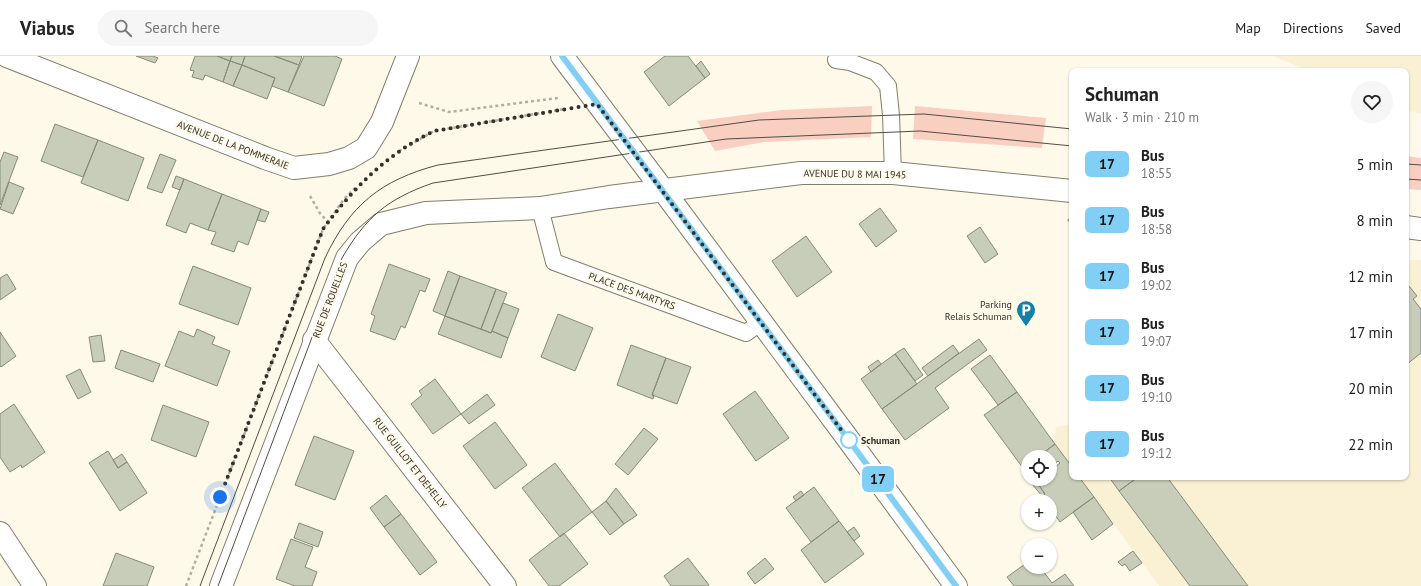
<!DOCTYPE html>
<meta charset="utf-8">
<style>
:root{--surface:#fff;--page:#f6f6f6;--text:#222;--muted:#767676;--line:#e0e0e0}
body{margin:0;font-family:"PT Sans",sans-serif;background:var(--page);color:var(--text);height:100vh;display:flex;flex-direction:column;font-size:15px;white-space:nowrap}
*{box-sizing:border-box;margin:0}
p{font-size:13px;color:var(--muted)}
.icon{flex:none;width:22px;height:22px;fill:none;stroke:currentColor;stroke-width:2;stroke-linecap:round;stroke-linejoin:round}
.map{position:relative;flex:1;overflow:hidden}
.side{position:absolute;left:1069px;top:12px;width:340px;height:412px;display:flex;flex-direction:column;background:var(--surface);border-radius:8px;box-shadow:0 1px 3px #0004}
.side>*{flex:none}
.badge{padding:0 8px;border-radius:6px;font-size:14px;line-height:26px}
.controls{position:absolute;left:1021px;top:394px;display:grid;gap:8px}
.controls a{display:grid;place-items:center;width:36px;height:36px;border-radius:50%;background:var(--surface);box-shadow:0 1px 3px #0004;font-size:20px}
.you{position:absolute;width:20px;height:20px;margin:-10px;border:3px solid #fff;border-radius:50%;background:#1a73e8;box-shadow:0 0 0 6px #1a73e833}
.map>.badge{position:absolute;translate:-50% -50%;box-shadow:0 0 0 2px #fff}
.round{display:grid;place-items:center;flex:none;width:42px;height:42px;border-radius:21px;background:var(--page)}
.overview{display:flex;align-items:center;justify-content:space-between;height:68px;padding:0 16px}
h1{font-size:19px;font-weight:800;line-height:30px}
ul{padding:0;list-style:none}
li{display:flex;align-items:center;gap:12px;height:56px;padding:0 16px}
li div{flex:1}
li b{display:block;font-size:15px}
li em{font-style:normal}
li .badge{min-width:44px;font-weight:700;text-align:center}
header{display:flex;align-items:center;gap:24px;box-sizing:border-box;height:56px;padding:0 20px;background:var(--surface);border-bottom:1px solid var(--line)}
header strong{font-size:19px}
nav{display:flex;gap:22px;margin-inline-start:auto;font-size:14px}
.search{width:280px;height:36px;background:var(--page);display:flex;align-items:center;gap:10px;box-sizing:border-box;padding:0 14px;border-radius:22px;color:var(--muted);font-size:15px}
.map>svg:first-child{display:block}
.built{fill:#faf1d5}
.green{fill:#f9cfc2}
.building{fill:#c7cdb9;stroke:#858b78}
.lines{fill:none;stroke-linecap:round;stroke-linejoin:round}
.lane-casing{stroke:#837d6b;stroke-width:18}
.street-casing{stroke:#837d6b;stroke-width:24}
.secondary-casing{stroke:#837d6b;stroke-width:24}
.path{stroke:#b2aea1;stroke-width:2.5;stroke-dasharray:3 3;stroke-linecap:butt}
.lane{stroke:#fff;stroke-width:16}
.street{stroke:#fff;stroke-width:22}
.secondary{stroke:#fff;stroke-width:22}
.tram{stroke:#504e44;stroke-width:1}
.line-casing{stroke:#fff;stroke-width:9}
.line{stroke:#82cff5;stroke-width:6}
.walk{stroke:#323028;stroke-width:4;stroke-dasharray:0 7.2}
.stop-dot{fill:#fff;stroke:#82cff5;stroke-width:2}
.labels{text-anchor:middle;dominant-baseline:central;stroke-width:4;stroke-linejoin:round;paint-order:stroke}
.street-label{font-size:10px;fill:#323028;stroke:#fff9e9}
.poi-label{font-size:10px;fill:#323028;stroke:#fff9e9;text-anchor:end}
.stop-label{font-size:10px;font-weight:bold;fill:#323028;stroke:#fff9e9;text-anchor:start}
</style>
<header>
<strong>Viabus</strong>
<div class="search"><svg class="icon" aria-label="search" viewBox="0 0 24 24"><circle cx="10" cy="10" r="6"/><path d="M15 15l6 6"/></svg>Search here</div>
<nav><a>Map</a><a>Directions</a><a>Saved</a></nav>
</header>
<div class="map">
<svg width="1421" height="530" viewBox="0 0 1421 530">
<rect width="100%" height="100%" fill="#fff9e9"/>
<path class="built" d="M1273 0H1421V58L1406 54V15H1309Z
M1408 204H1421V530H1159L1079 421H1406V206Z
M1072 368V411L1054 386 1056 371Z"/>
<path class="green" d="M872 50 871 81 764 86 715 95 697 65 782 54Z
M915 50 1046 62 1042 92 913 83Z
M1406 100 1421 102V134L1406 133Z"/>
<path class="building" d="M136 0H153L158 2 155 7Z
M195 0H217L230 5 223 26 205 19 203 24 192 21 194 15 190 14Z
M217 0H232L230 5Z
M232 0H245L242 9 230 5Z
M245 0H274L299 9 288 36 272 30 275 22 242 9Z
M274 0H302L299 9Z
M304 0H335L342 3 324 50 288 36Z
M665 0H688L705 22 669 50 644 16Z
M230 5 242 9 233 30 223 26Z
M701 5 710 18 705 22 696 10Z
M242 9 275 22 267 43 233 30Z
M55 68 98 84 83 121 41 105Z
M98 84 144 102 128 145 81 127Z
M4 96 18 101 0 149V106Z
M160 98 176 104 162 137 147 132Z
M176 120 184 123 180 134 172 131Z
M184 123 222 138 208 174 190 167 186 177 166 169Z
M9 126 24 132 13 158 0 153Z
M222 138 261 153 248 189 238 185 234 196 211 188 216 176 208 174Z
M880 152 897 175 876 191 859 168Z
M261 153 269 156 265 166 257 164Z
M980 171 998 198 985 207 967 180Z
M806 180 832 216 797 241 772 205Z
M389 208 430 223 425 236 420 234 405 272 401 270 395 284 370 275 375 260 371 258Z
M193 210 251 232 238 269 179 248Z
M448 215 460 220 445 260 433 255Z
M7 218 16 233 0 244V222Z
M460 220 496 233 481 273 445 260Z
M1409 230 1417 240 1413 243 1421 253V297L1406 309V233Z
M496 233 507 237 491 277 481 273Z
M503 247 519 253 508 282 492 275Z
M558 258 593 272 575 315 541 301Z
M445 260 491 277 492 275 508 282 501 302 438 278Z
M197 273 215 281 212 288 230 295 217 330 165 310 179 275 194 281Z
M0 276 16 300 1 311 0 310Z
M101 279 105 305 93 306 89 281Z
M979 283 987 294 935 332 949 352 905 384 882 353Z
M631 289 666 302 652 339H654L653 343 617 329Z
M953 289 959 297 928 320 922 312Z
M904 292 923 319 915 325 895 298Z
M121 294 160 308 153 326 115 312Z
M895 298 917 328 882 353 861 323Z
M990 299 1017 336 998 349 971 313Z
M666 302 691 311 677 348 652 339Z
M878 304 881 308 871 316 868 311Z
M80 313 91 336 78 343 66 320Z
M435 323 461 358 433 378 411 348 422 339 419 335Z
M755 335 789 382 756 405 723 358Z
M1017 336 1055 388 1038 401H1028V408L1023 412 984 359Z
M487 338 495 349 469 368 461 358Z
M14 348 45 396 22 412 21 409 10 416 0 401V358Z
M163 349 209 366 196 401 151 384Z
M495 366 527 409 495 433 463 390Z
M644 372 658 383 628 419 615 408Z
M314 380 354 395 335 444 295 429Z
M1055 388 1072 411V421H1079L1094 441 1060 466 1050 452V445H1045L1042 440 1045 438 1036 425 1039 423H1050V415L1060 407 1058 405 1050 411V401H1038Z
M108 395 118 412 127 406 147 437 120 455 89 407Z
M122 398 127 406 118 412 113 404Z
M555 407 592 456 560 481 522 432Z
M1028 408V420L1023 412Z
M1109 421H1138L1119 435Z
M1138 421H1167L1248 530H1190L1119 435Z
M1036 425 1045 438 1042 440 1032 428Z
M814 431 839 465 811 486 786 452Z
M616 432 637 459 624 468 606 445Z
M801 435 804 439 796 445 793 441Z
M386 439 401 458 384 471 370 452Z
M1094 441 1113 468 1092 484 1073 456Z
M606 445 624 468 610 479 592 456Z
M401 458 437 506 420 519 384 471Z
M839 465 864 498 825 527 801 494Z
M299 467 323 476 318 491 294 482Z
M854 471 860 480 854 485 847 476Z
M564 477 588 508 559 530H549L529 504Z
M291 483 313 491 305 511 317 516 312 530H295L276 523Z
M1133 495 1142 507 1130 515 1125 508 1122 510 1118 506Z
M116 497 154 511 147 530H103Z
M688 502 709 529 707 530H671L664 520Z
M765 502 774 513 755 528 747 517Z
M1028 506V511H1040L1052 527 1065 518 1074 530H1014L1007 521Z"/>
<g class="lines">
<defs>
<path id="lane" d="M836 4 850 6 876 16 888 30 891 59 893 117
M540 152 554 206 746 277 761 266"/>
<path id="street" d="M7 0 265 102 294 112 329 108 349 102 366 92 382 66 408 0
M663 134 851 387 956 530
M314 284 505 530
M0 477 35 530"/>
<path id="secondary" d="M562 0 663 134
M1406 171 1421 173
M221 530 347 202 360 186 381 168 426 157 540 152 609 141 801 117H893L1072 135"/>
</defs>
<use href="#lane" class="lane-casing"/>
<use href="#street" class="street-casing"/>
<use href="#secondary" class="secondary-casing"/>
<path class="path" d="M419 47 449 56 558 42
M399 95 434 75 565 53
M310 140 321 159 328 165
M1068 163 1072 169
M186 530 323 173 344 143 357 130"/>
<use href="#lane" class="lane"/>
<use href="#street" class="street"/>
<use href="#secondary" class="secondary"/>
<path class="tram" d="M1406 108 1421 109
M1406 123 1421 124
M200 530 325 202C350 149 381 124 438 109L759 64 924 58 1072 73
M218 530 342 202C366 161 387 143 433 127L726 83 920 75 1072 90"/>
</g>
<g class="lines">
<defs>
<path id="line" d="M562 0 851 387 956 530"/>
</defs>
<use href="#line" class="line-casing"/>
<use href="#line" class="line"/>
<path class="walk" d="M220 441 323 173C354 131 387 98 434 75L597 48 851 387 849 384"/>
</g>
<defs>
<symbol id="parking-pin" viewBox="-11 -11 22 30"><path d="M0 17L-7.5 6A9.5 9.5 0 1 1 7.5 6Z" fill="#1380a8" stroke="#fff9e9"/><path d="M-3.5-5.5H1a3.5 3.5 0 0 1 0 7H-1V5.5H-3.5ZM-1-3.4V-.6H.8a1.4 1.4 0 0 0 0-2.8Z" fill="#fff"/></symbol>
</defs>
<g fill-rule="evenodd">
<use href="#parking-pin" x="1015" y="243" width="22" height="30"/>
</g>
<circle class="stop-dot" cx="849" cy="384" r="8"/>
<g class="labels">
<g class="street-label">
<text transform="translate(233 89) rotate(21)">AVENUE DE LA POMMERAIE</text>
<text transform="translate(855 118) rotate(1)">AVENUE DU 8 MAI 1945</text>
<text transform="translate(632 235) rotate(20)">PLACE DES MARTYRS</text>
<text transform="translate(330 244) rotate(-69)">RUE DE ROUELLES</text>
<text transform="translate(410 407) rotate(52)">RUE GUILLOT ET DEHELLY</text>
</g>
<g class="poi-label">
<text x="1012" y="248">Parking<tspan x="1012" dy="12">Relais Schuman</tspan></text>
</g>
<g class="stop-label">
<text x="861" y="384">Schuman</text>
</g>
</g>
</svg>
<div class="controls">
<a><svg class="icon" aria-label="locate" viewBox="0 0 24 24"><circle cx="12" cy="12" r="6"/><path d="M12 2v4M12 18v4M2 12h4M18 12h4"/></svg></a>
<a>+</a>
<a>−</a>
</div>
<div class="you" style="left:220px;top:441px"></div>
<b class="badge" style="left:878px;top:423px;background:#82cff5;color:#111">17</b>
<section class="side">
<div class="overview"><div><h1>Schuman</h1><p>Walk · 3 min · 210 m</p></div><a class="round"><svg class="icon" aria-label="heart" viewBox="0 0 24 24"><path d="M12 20l-8-8c-3-5 5-10 8-4 3-6 11-1 8 4z"/></svg></a></div>
<ul>
<li><span class="badge" style="background:#82cff5;color:#111">17</span><div><b>Bus</b><p>18:55</p></div><em>5 min</em></li>
<li><span class="badge" style="background:#82cff5;color:#111">17</span><div><b>Bus</b><p>18:58</p></div><em>8 min</em></li>
<li><span class="badge" style="background:#82cff5;color:#111">17</span><div><b>Bus</b><p>19:02</p></div><em>12 min</em></li>
<li><span class="badge" style="background:#82cff5;color:#111">17</span><div><b>Bus</b><p>19:07</p></div><em>17 min</em></li>
<li><span class="badge" style="background:#82cff5;color:#111">17</span><div><b>Bus</b><p>19:10</p></div><em>20 min</em></li>
<li><span class="badge" style="background:#82cff5;color:#111">17</span><div><b>Bus</b><p>19:12</p></div><em>22 min</em></li>
</ul>
</section>
</div>
